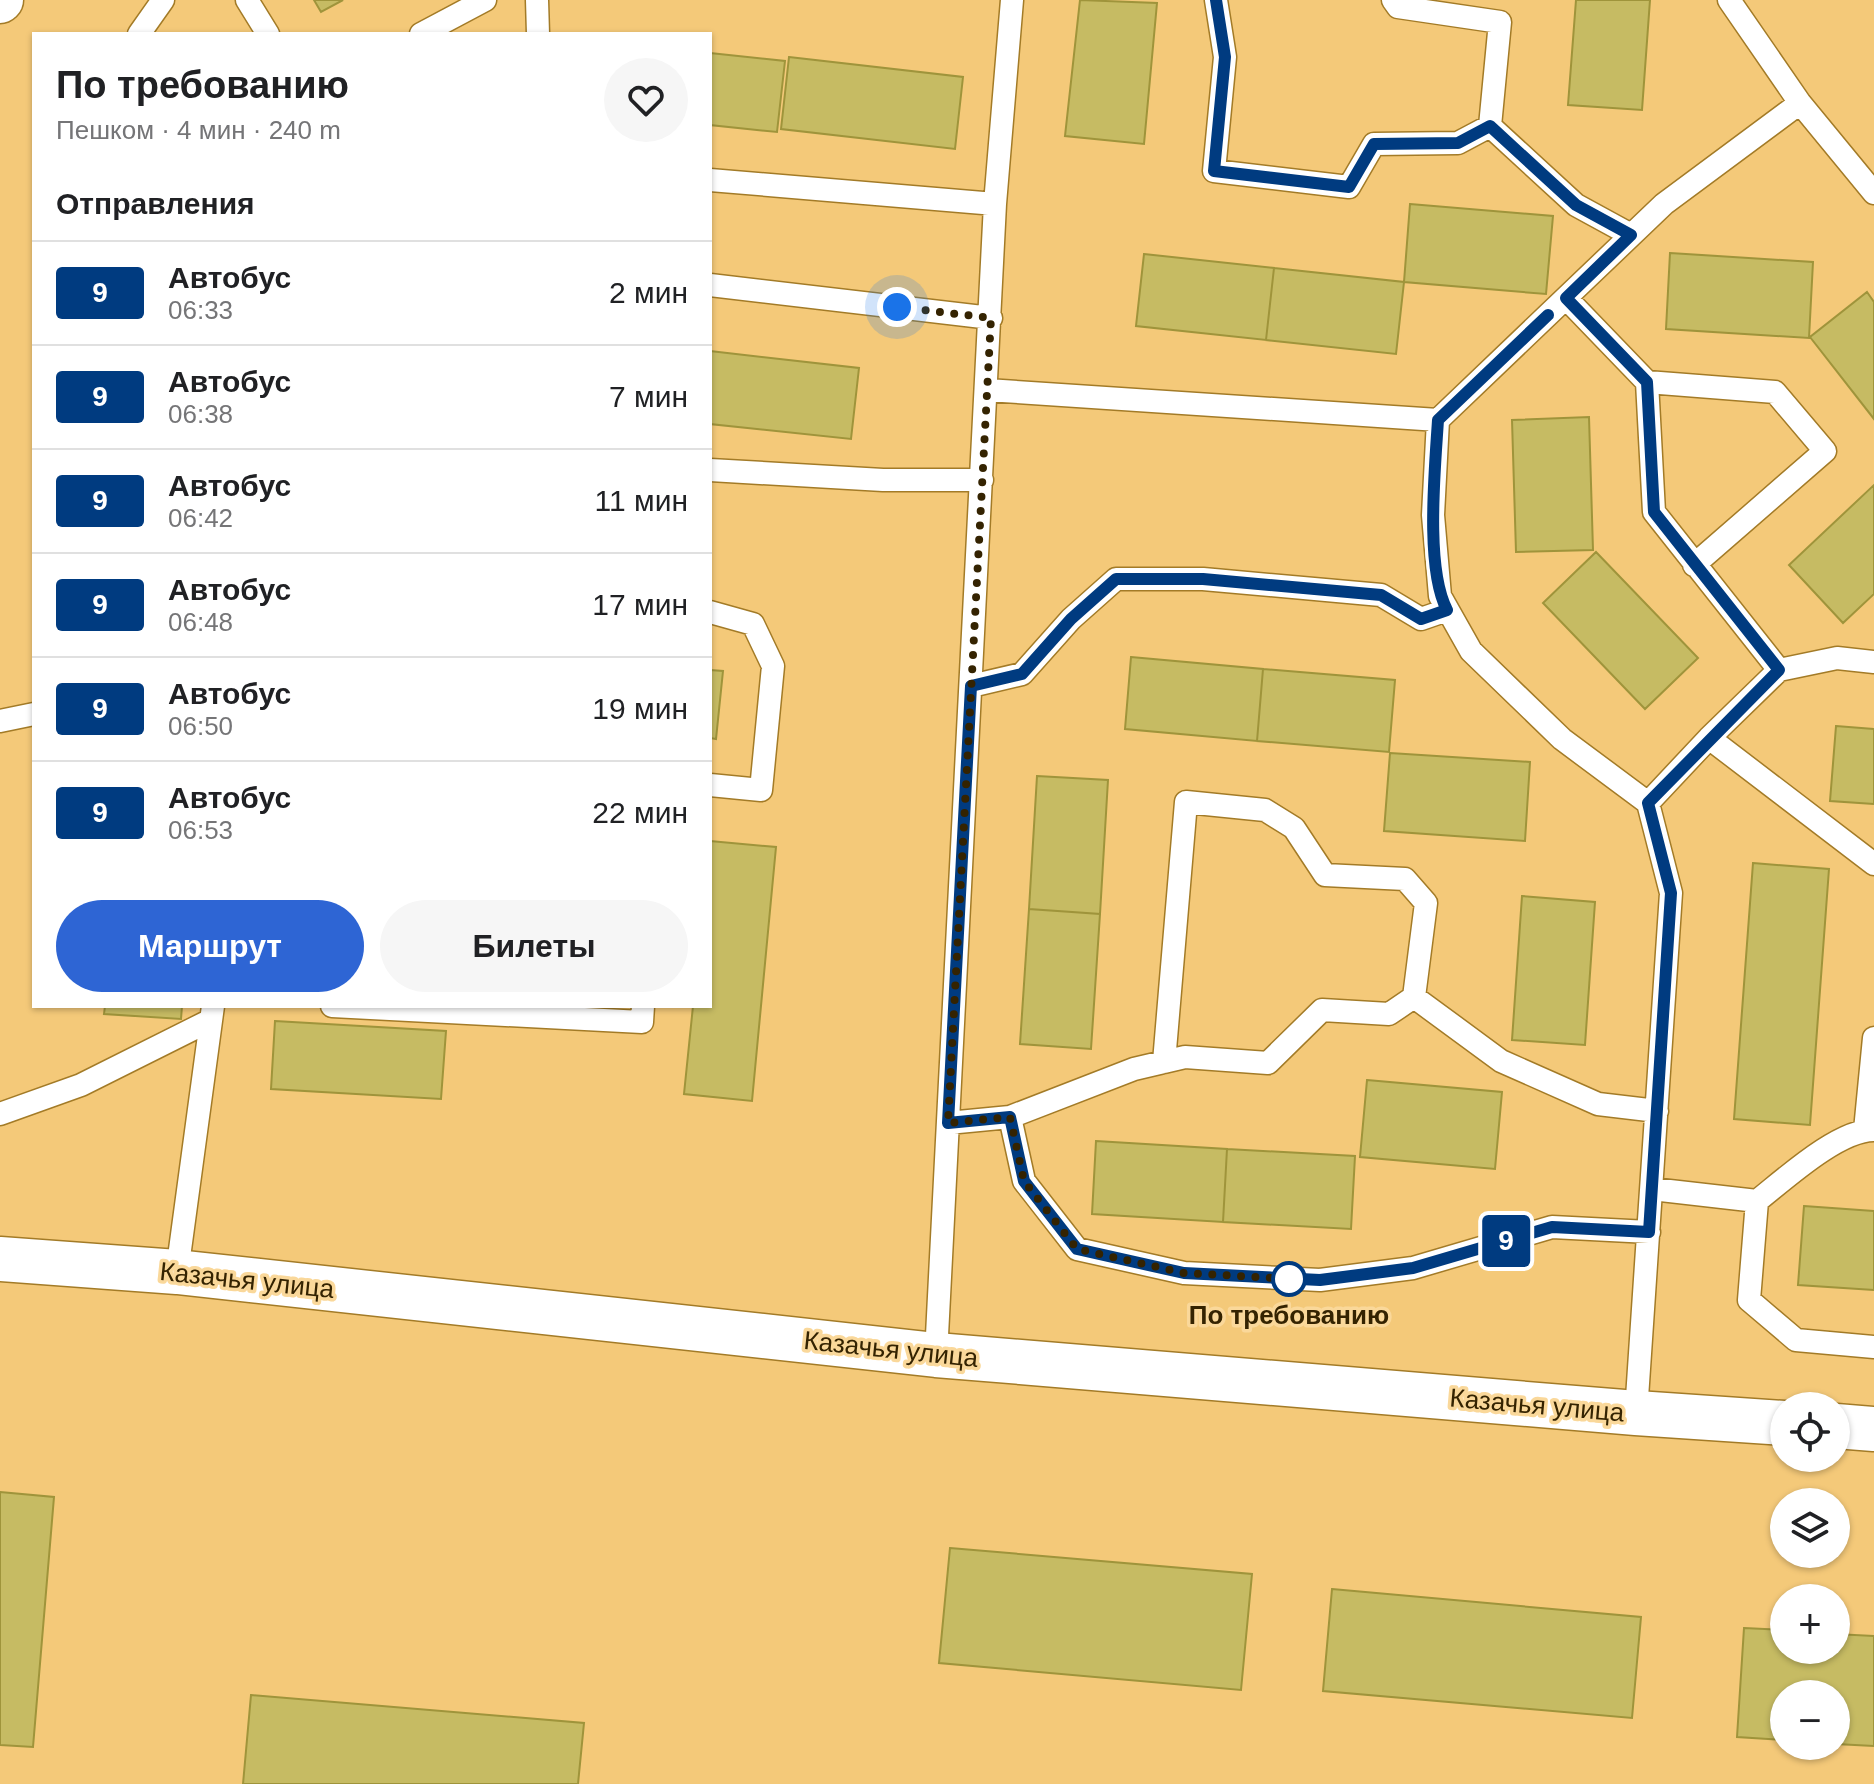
<!DOCTYPE html>
<html lang="ru">
<meta charset="utf-8">
<style>
:root{--surface:#fff;--page:#f6f6f6;--text:#202124;--muted:#757577;--line:#e0e0e0;--accent:#2e65d4}
body{margin:0;font-family:Helvetica,sans-serif;background:var(--page);color:var(--text);height:100vh;display:flex;flex-direction:column;font-size:30px;white-space:nowrap}
*{box-sizing:border-box;margin:0}
p{font-size:26px;color:var(--muted)}
.icon{flex:none;width:44px;height:44px;fill:none;stroke:currentColor;stroke-width:2;stroke-linecap:round;stroke-linejoin:round}
.map{position:relative;flex:1;overflow:hidden}
.details{position:absolute;left:32px;top:32px;width:680px;height:976px;display:flex;flex-direction:column;background:var(--surface);border-radius:0px;box-shadow:0 2px 6px #0004}
.details>*{flex:none}
.badge{padding:0 16px;border-radius:6px;font-size:28px;line-height:52px}
.controls{position:absolute;left:1770px;top:1392px;display:grid;gap:16px}
.controls a{display:grid;place-items:center;width:80px;height:80px;border-radius:50%;background:var(--surface);box-shadow:0 2px 6px #0004;font-size:40px}
.you{position:absolute;width:40px;height:40px;margin:-20px;border:6px solid #fff;border-radius:50%;background:#1a73e8;box-shadow:0 0 0 12px #1a73e833}
.map>.badge{position:absolute;translate:-50% -50%;box-shadow:0 0 0 4px #fff}
h2{padding:0 24px;font-size:30px;line-height:72px}
.round{display:grid;place-items:center;flex:none;width:84px;height:84px;border-radius:42px;background:var(--page)}
.summary{display:flex;align-items:center;justify-content:space-between;height:136px;padding:0 24px}
h1{font-size:38px;font-weight:700;line-height:60px}
.primary-button{display:flex;gap:16px;margin-top:auto;padding:16px 24px}
.primary-button a{flex:1;height:92px;border-radius:48px;background:var(--accent);color:#fff;font-size:32px;font-weight:700;line-height:92px;text-align:center}
.primary-button a+a{background:var(--page);color:var(--text)}
ul{padding:0;list-style:none}
li{display:flex;align-items:center;gap:24px;height:104px;padding:0 24px;border-top:2px solid var(--line)}
li div{flex:1}
li b{display:block;font-size:30px}
li em{font-style:normal}
li .badge{min-width:88px;font-weight:700;text-align:center}
.map>svg:first-child{display:block}
.building{fill:#c6bb63;stroke:#9f943b;stroke-width:2}
.lines{fill:none;stroke-linecap:round;stroke-linejoin:round}
.service-casing{stroke:#a37b27;stroke-width:25}
.minor-casing{stroke:#a37b27;stroke-width:47}
.tertiary-casing{stroke:#a37b27;stroke-width:47}
.service{stroke:#fff;stroke-width:22}
.minor{stroke:#fff;stroke-width:44}
.tertiary{stroke:#fff;stroke-width:44}
.line-casing{stroke:#fff;stroke-width:18}
.line{stroke:#003b80;stroke-width:12}
.walk{stroke:#342301;stroke-width:8;stroke-dasharray:0 14.4}
.stop-dot{fill:#fff;stroke:#003b80;stroke-width:4}
.labels{text-anchor:middle;dominant-baseline:central;stroke-width:7;stroke-linejoin:round;paint-order:stroke}
.street-label{font-size:26px;fill:#342301;stroke:#fad89a}
.stop-label{font-size:26px;font-weight:bold;fill:#342301;stroke:#fad89a}
</style>
<div class="map">
<svg width="1874" height="1784" viewBox="0 0 1874 1784">
<rect width="100%" height="100%" fill="#f4c979"/>
<path class="building" d="M314 0H343L321 12Z
M1080 0 1157 3 1144 144 1065 136Z
M1576 0H1650L1642 110 1568 105Z
M710 53 785 61 777 132 710 125Z
M789 57 963 77 955 149 781 129Z
M1410 204 1553 216 1546 294 1404 282Z
M1670 253 1813 262 1809 338 1666 329Z
M1144 254 1274 268 1266 340 1136 326Z
M1274 268 1404 282 1396 354 1266 340Z
M1867 292 1874 302V419L1810 337Z
M710 351 859 368 851 439 710 424Z
M1589 417 1593 550 1516 552 1512 420Z
M1874 485V594L1843 623 1789 565Z
M1596 552 1698 658 1645 709 1543 603Z
M1131 657 1263 669 1257 741 1125 729Z
M1263 669 1395 680 1389 752 1257 741Z
M710 670 723 671 716 739 710 738Z
M1836 726 1874 729V804L1830 801Z
M1390 753 1530 762 1525 841 1384 831Z
M1037 776 1108 780 1100 914 1029 909Z
M710 841 776 847 752 1101 684 1094 693 1006H710Z
M1753 863 1829 869 1810 1125 1734 1119Z
M1522 896 1595 902 1585 1045 1512 1040Z
M1029 909 1100 914 1091 1049 1020 1044Z
M105 1006H182L181 1019 104 1014Z
M275 1021 446 1031 441 1099 271 1089Z
M1367 1080 1502 1092 1495 1169 1360 1157Z
M1096 1141 1227 1149 1223 1222 1092 1214Z
M1227 1149 1355 1156 1351 1229 1223 1222Z
M1804 1206 1874 1211V1290L1798 1285Z
M0 1492 54 1497 33 1747 0 1745Z
M950 1548 1252 1574 1241 1690 939 1663Z
M1332 1589 1641 1617 1632 1718 1323 1691Z
M1744 1628 1784 1630V1650H1836V1634L1874 1636V1746L1836 1744V1694H1784V1740L1737 1737Z
M251 1695 584 1723 578 1784H243Z"/>
<g class="lines">
<defs>
<path id="service" d="M247 0 268 34
M537 0 538 34
M1216 0 1225 57 1214 171 1349 187 1374 144 1458 143 1490 126 1500 22 1398 7 1393 0
M1729 0 1800 103 1874 193
M139 34 163 0
M421 34 485 0
M1490 126 1576 205 1631 235
M710 180 995 204
M710 285 991 318
M1566 298 1647 382 1654 512 1779 670
M1647 382 1775 392 1825 451 1694 565
M987 390 1438 420
M710 470 883 480H982
M710 612 753 624 773 666 761 790 710 785
M971 686 1022 674 1071 619 1116 579H1203L1381 595 1421 619 1447 610
M0 721 34 714
M1709 738 1874 864
M1648 803 1562 739 1471 651 1440 596 1433 515 1438 420 1664 204 1800 103
M1414 997 1501 1061 1598 1104 1657 1111
M332 1006 642 1022 643 1006
M0 1114 81 1085 211 1020
M1010 1117 1024 1181 1077 1249 1184 1273 1320 1280 1413 1268 1552 1227 1649 1232
M948 1123 1010 1117 1134 1069 1185 1057 1268 1063 1322 1010 1389 1014 1414 997 1426 903 1405 879 1325 875 1294 828 1265 810 1186 802 1164 1062
M1865 1130 1874 1038
M1652 1189 1757 1201 1749 1300 1796 1340 1874 1347
M1757 1201C1785 1179 1838 1130 1874 1130
M177 1272 213 1006
M936 1355 995 204 1012 0
M1636 1413 1671 893 1648 803 1709 738 1779 670 1837 658 1874 662"/>
<path id="minor" d="M0 1 1 0"/>
<path id="tertiary" d="M0 1259 177 1272 936 1355 1636 1413 1784 1423
M1836 1426 1874 1429"/>
</defs>
<use href="#service" class="service-casing"/>
<use href="#minor" class="minor-casing"/>
<use href="#tertiary" class="tertiary-casing"/>
<use href="#service" class="service"/>
<use href="#minor" class="minor"/>
<use href="#tertiary" class="tertiary"/>
</g>
<g class="lines">
<defs>
<path id="line" d="M1216 0 1225 57 1214 171 1349 187 1374 144 1458 143 1490 126 1576 205 1631 235 1566 298 1647 382 1654 512 1779 670 1648 803 1671 893 1649 1232 1552 1227 1413 1268 1320 1280 1184 1273 1077 1249 1024 1181 1010 1117 948 1123 971 686 1022 674 1071 619 1116 579H1203L1381 595 1421 619 1447 610C1425 568 1435 469 1438 420L1548 315"/>
</defs>
<use href="#line" class="line-casing"/>
<use href="#line" class="line"/>
<path class="walk" d="M897 307 991 318 948 1123 1010 1117 1024 1181 1077 1249 1184 1273 1293 1279H1289"/>
</g>
<circle class="stop-dot" cx="1289" cy="1279" r="16"/>
<g class="labels">
<g class="street-label">
<text transform="translate(247 1280) rotate(6)">Казачья улица</text>
<text transform="translate(891 1349) rotate(6)">Казачья улица</text>
<text transform="translate(1537 1405) rotate(5)">Казачья улица</text>
</g>
<g class="stop-label">
<text x="1289" y="1315">По требованию</text>
</g>
</g>
</svg>
<div class="controls">
<a><svg class="icon" aria-label="locate" viewBox="0 0 24 24"><circle cx="12" cy="12" r="6"/><path d="M12 2v4M12 18v4M2 12h4M18 12h4"/></svg></a>
<a><svg class="icon" aria-label="layers" viewBox="0 0 24 24"><path d="M12 4l9 5-9 5-9-5zM3 14l9 5 9-5"/></svg></a>
<a>+</a>
<a>−</a>
</div>
<div class="you" style="left:897px;top:307px"></div>
<b class="badge" style="left:1506px;top:1241px;background:#003b80;color:#fff">9</b>
<section class="details">
<div class="summary"><div><h1>По требованию</h1><p>Пешком · 4 мин · 240 m</p></div><a class="round"><svg class="icon" aria-label="heart" viewBox="0 0 24 24"><path d="M12 20l-8-8c-3-5 5-10 8-4 3-6 11-1 8 4z"/></svg></a></div>
<h2>Отправления</h2>
<ul>
<li><span class="badge" style="background:#003b80;color:#fff">9</span><div><b>Автобус</b><p>06:33</p></div><em>2 мин</em></li>
<li><span class="badge" style="background:#003b80;color:#fff">9</span><div><b>Автобус</b><p>06:38</p></div><em>7 мин</em></li>
<li><span class="badge" style="background:#003b80;color:#fff">9</span><div><b>Автобус</b><p>06:42</p></div><em>11 мин</em></li>
<li><span class="badge" style="background:#003b80;color:#fff">9</span><div><b>Автобус</b><p>06:48</p></div><em>17 мин</em></li>
<li><span class="badge" style="background:#003b80;color:#fff">9</span><div><b>Автобус</b><p>06:50</p></div><em>19 мин</em></li>
<li><span class="badge" style="background:#003b80;color:#fff">9</span><div><b>Автобус</b><p>06:53</p></div><em>22 мин</em></li>
</ul>
<div class="primary-button"><a>Маршрут</a><a>Билеты</a></div>
</section>
</div>
